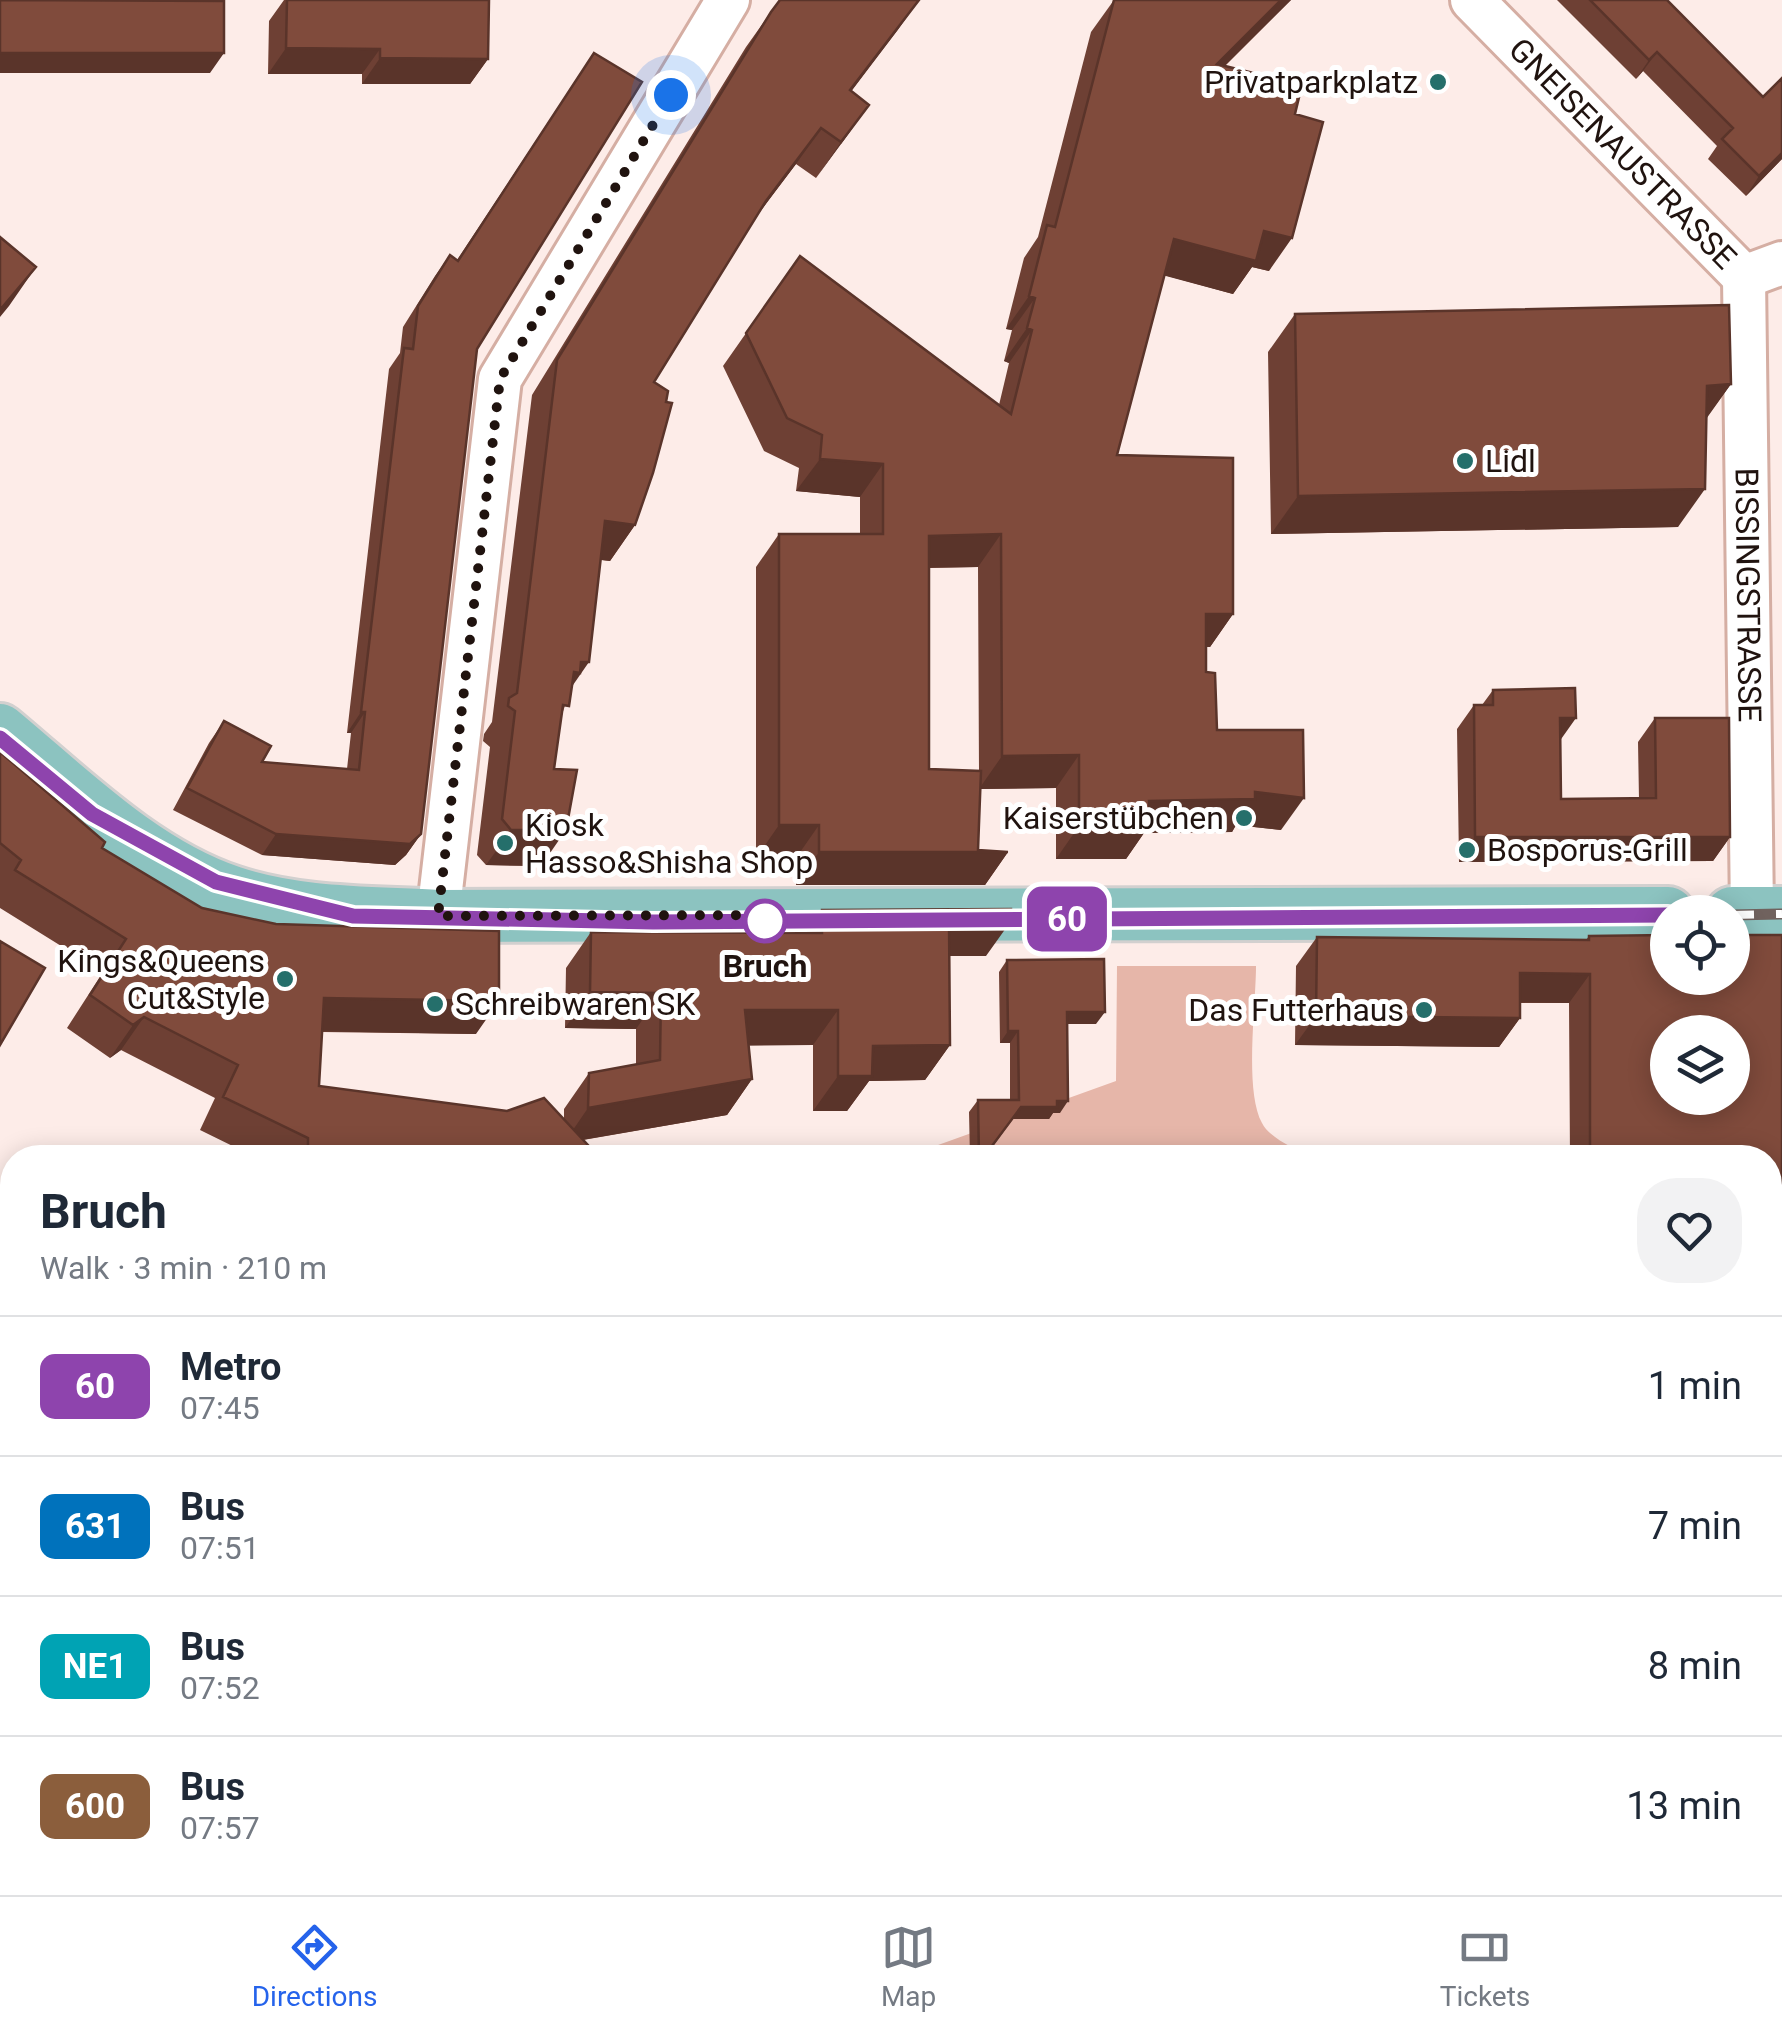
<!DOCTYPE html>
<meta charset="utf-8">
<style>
:root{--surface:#fff;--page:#f2f2f3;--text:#1f2937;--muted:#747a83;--line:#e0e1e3;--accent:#2563eb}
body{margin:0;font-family:Roboto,sans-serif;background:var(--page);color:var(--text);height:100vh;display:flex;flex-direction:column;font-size:38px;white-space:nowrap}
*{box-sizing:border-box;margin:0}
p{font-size:32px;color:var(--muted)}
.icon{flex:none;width:55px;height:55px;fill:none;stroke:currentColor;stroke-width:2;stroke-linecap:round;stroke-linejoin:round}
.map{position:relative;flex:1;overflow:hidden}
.side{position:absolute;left:0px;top:1145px;width:1782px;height:750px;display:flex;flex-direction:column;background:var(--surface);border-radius:40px 40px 0 0;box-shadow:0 5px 25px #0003}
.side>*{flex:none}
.badge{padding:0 20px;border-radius:15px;font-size:35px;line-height:65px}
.buttons{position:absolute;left:1650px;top:895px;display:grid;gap:20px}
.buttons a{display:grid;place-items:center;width:100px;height:100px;border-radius:50%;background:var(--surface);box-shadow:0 5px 25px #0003;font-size:50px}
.you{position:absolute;width:50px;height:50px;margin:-25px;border:8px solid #fff;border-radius:50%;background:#1a73e8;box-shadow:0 0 0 15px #1a73e833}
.map>.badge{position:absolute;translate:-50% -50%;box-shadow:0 0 0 5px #fff}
.round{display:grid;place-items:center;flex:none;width:105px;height:105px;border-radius:40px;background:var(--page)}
.head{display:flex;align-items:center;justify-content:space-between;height:170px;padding:0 40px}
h1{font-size:48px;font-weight:700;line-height:75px}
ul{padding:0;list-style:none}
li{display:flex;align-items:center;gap:30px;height:140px;padding:0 40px;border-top:2px solid var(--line)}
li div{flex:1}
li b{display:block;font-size:38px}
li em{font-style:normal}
li .badge{min-width:110px;font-weight:700;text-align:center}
.dock{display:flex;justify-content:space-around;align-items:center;height:140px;border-top:2px solid var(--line);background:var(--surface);font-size:28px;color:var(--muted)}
.dock a{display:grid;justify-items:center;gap:5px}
.dock .active{color:var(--accent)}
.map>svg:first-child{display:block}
.green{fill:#e6b6a9}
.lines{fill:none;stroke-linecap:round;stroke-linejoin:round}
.minor-casing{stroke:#d5aea3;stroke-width:48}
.major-casing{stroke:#d2d0cf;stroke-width:58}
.minor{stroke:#fff;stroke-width:42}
.major{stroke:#8cc3c0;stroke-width:52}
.rail-casing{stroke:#70625e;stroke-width:11}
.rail{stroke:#fff;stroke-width:8;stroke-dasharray:22;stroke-linecap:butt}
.wall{fill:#6e4034;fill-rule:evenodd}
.shaded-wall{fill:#5a342a}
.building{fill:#804b3c;stroke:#5a342a;stroke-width:2.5;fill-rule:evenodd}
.line-casing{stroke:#fff;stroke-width:22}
.line{stroke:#8e44ad;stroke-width:15}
.walk{stroke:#20130f;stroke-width:10;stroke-dasharray:0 18}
.poi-dot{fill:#256f6b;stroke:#fff;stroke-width:4}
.stop-dot{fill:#fff;stroke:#8e44ad;stroke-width:5}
.labels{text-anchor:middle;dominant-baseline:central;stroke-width:10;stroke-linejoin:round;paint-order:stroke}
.poi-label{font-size:32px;fill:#20130f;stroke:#fff;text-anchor:end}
.street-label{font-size:32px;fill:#20130f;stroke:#fff}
.stop-label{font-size:32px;font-weight:bold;fill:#20130f;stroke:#fff}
</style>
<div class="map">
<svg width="1782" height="1895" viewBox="0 0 1782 1895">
<rect width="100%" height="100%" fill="#fdece8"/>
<path class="green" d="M1117 966H1256C1256 1005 1244 1090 1262 1123 1270 1139 1297 1150 1313 1157L902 1158 1116 1081Z
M0 1233H12V1357H0Z
M1770 1326H1782V1395H1770Z"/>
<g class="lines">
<defs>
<g id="minor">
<path id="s1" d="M1472 0 1744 277"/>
<path id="s2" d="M1744 277 1752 913"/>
<path d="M1744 277 1782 263"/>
<path d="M438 916 500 379 728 0"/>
</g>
<path id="major" d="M0 730C70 788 144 863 232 892 298 914 370 912 438 916L1668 913
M1732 913H1782"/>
</defs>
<use href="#minor" class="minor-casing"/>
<use href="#major" class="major-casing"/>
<use href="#minor" class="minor"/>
<use href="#major" class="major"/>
<defs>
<path id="rail" d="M0 738C30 763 59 789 90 811 186 883 304 913 422 920L843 919
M1732 915 1782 914
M983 920 1668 915
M0 1650 12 1651
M0 1755 12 1757
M1770 1799H1782
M0 1837 12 1838
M0 1866 12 1867
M1770 1877H1782
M236 1882 417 1895
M731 1882 930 1886 1176 1882
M0 1889 85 1895"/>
</defs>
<use href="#rail" class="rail-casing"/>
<use href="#rail" class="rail"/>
</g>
<path class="wall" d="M284 0H489L488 59 470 84H362V74H268L269 21Z
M919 0 851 91 869 105 816 178 796 164 757 215 654 382 635 525 610 561 601 560 572 686 561 717 541 866 486 865 477 855 490 747 483 741 484 734 492 722 532 395 746 47 771 12Z
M1114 0H1291L1225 66 1295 114 1269 271 1252 267 1233 294 1164 275 1117 455 1233 614 1210 647H1206V672L1217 730 1281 830 1236 825 1232 832 1144 833 1126 859H1056V788L980 789 978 850 1008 852 985 885H796V858H756V567L779 534H860V497L796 491 799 468 764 451 723 366 800 256 999 405 1009 363 1004 361 1012 330 1006 329 1024 258 1038 237 1091 32ZM978 567 979 771 929 769V568Z
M1557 0H1667L1763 97 1782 78V159L1746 196 1708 159 1717 146 1643 71 1636 79Z
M594 53 477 349 421 834 406 855 395 865 262 855 173 810 209 743 224 721 262 762 347 769 351 733H347L389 369 400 353 403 327 435 276 450 255 457 260Z
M1295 314 1731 384 1706 418 1678 527 1271 534 1268 352Z
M1493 690 1560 740 1561 799H1639L1638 742 1655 718 1730 837 1713 861 1459 862 1457 729 1474 705H1482Z
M0 752 102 848 202 908 476 1034 322 1032 319 1086 564 1119V1109L589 1073 636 1065V1029L565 1028 566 968 591 932 806 933 822 910 986 956H949L950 1045 925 1080 869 1081 847 1111H813V1045H749L752 1079 727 1115 583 1140 600 1158H257L200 1130 215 1098 121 1050 110 1058 67 1028 103 972 0 908Z
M1668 935V978H1732V935H1782V1290H1770V1158H1570L1569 1003H1520V1018L1499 1047 1295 1045 1296 966 1317 937 1586 940 1589 936ZM1668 1032H1732V1098H1668Z
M1007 960 1096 1024H1067L1060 1113H1053L1049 1119H1013L984 1158H970L969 1112 978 1100H1010V1043H1000L999 972Z"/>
<path class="shaded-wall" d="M919 0 897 31 825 126 850 90Z
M1281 0H1291L1194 96 1217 64Z
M286 48 380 49 362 74H268Z
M1657 52 1643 71 1636 79 1649 60Z
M0 53H224L210 73H0Z
M380 58 488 59 470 84H362Z
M869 105 844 140 816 178 841 142Z
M821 128 796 164 741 237 766 201Z
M1782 153V159L1746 196 1759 176Z
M1264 231 1292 238 1269 271 1252 267 1233 294 1151 272 1174 239Z
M36 267 9 306 0 317V310Z
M1029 296 1035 298 1012 330 1006 329Z
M1027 328 1032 330 1009 363 1004 361Z
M1731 384 1704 422 1707 386Z
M820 459 883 464 860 497 796 491Z
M1705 489 1678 527 1271 534 1298 496Z
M605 521 635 525 610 561 580 557Z
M1001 534 978 567 906 568 929 536Z
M1206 614H1233L1210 647H1183Z
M581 662H589L564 698 549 707Z
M361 712H365L351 733H347Z
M1560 718H1576L1559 742Z
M1079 755 1056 788 979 789 1002 756Z
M1255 792 1304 798 1281 830 1236 825 1232 832 1144 833 1126 859H1056L1079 826 1149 801Z
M779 825H819L796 858H756Z
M511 830H566L541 866 486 865Z
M276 834H421L406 855 395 865 262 855Z
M1475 837H1730L1713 861 1459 862Z
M819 852H1008L985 885H796Z
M949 921H1011L986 956H924Z
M1520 973 1590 974 1569 1003 1500 1002Z
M590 992 661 993 636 1029 565 1028Z
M324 998 499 1001 476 1034 301 1031Z
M745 1010H838L813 1045 721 1046Z
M1067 1012H1105L1096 1024H1059Z
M1316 1016 1520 1018 1499 1047 1295 1045Z
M144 1017 121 1050 110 1058 133 1025Z
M1008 1031H1018L1010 1043H1000Z
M950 1045 925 1080 869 1081 847 1111H813L838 1076 873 1046Z
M752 1079 727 1115 564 1143 588 1108Z
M1057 1101H1068L1060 1113H1053L1049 1119H1013L1021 1107Z
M308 1150 369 1158H303Z
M1770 1261H1782V1290H1770Z"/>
<path class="building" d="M0 0 224 1V53H0Z
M287 0H489L488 59 380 58V49L286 48Z
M780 0H919L850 90 869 105 841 142 821 128 766 201 654 382 668 391 666 402 672 403 653 473 635 525 605 521 589 662H581L580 673 574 672 569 706 563 705 554 769 577 770 566 830H511L502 819 515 711 508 706 509 698 517 693 557 360 771 12Z
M1114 0H1281L1217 64 1302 85 1295 114 1323 122 1292 238 1264 231 1256 261 1174 239 1117 455 1233 458V614H1206V672L1215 673 1217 730H1303L1304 798 1255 792V799L1149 801 1150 826H1079V755L1002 756 1001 534 929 536V769L981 771 978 850 1008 852H819V825H779V534H883V464L820 459 822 435 787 418 746 333 800 256 1011 414 1032 330 1027 328 1035 298 1029 296 1047 225 1055 227Z
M1590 0H1667L1763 97 1782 78V153L1759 176 1722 139 1733 128 1657 52 1649 60Z
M594 53 642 82 477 349 421 834 410 844 276 834 187 788 224 721 271 746 262 762 359 770 365 712H361L404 348 413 349 418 306 450 255 458 261Z
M0 237 36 267 0 310Z
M1729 305 1731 384 1707 386 1705 489 1298 496 1295 314Z
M1575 688 1576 718H1560L1561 799 1656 798 1655 718H1729L1730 837H1475L1474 705H1493V690Z
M0 752 105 842 102 848 202 908 276 924 499 931V1001L324 998 319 1086 507 1111 544 1098 600 1158H369L308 1150V1138L223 1097 238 1065 144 1017 133 1025 90 995 126 939 15 870 21 860 0 843Z
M1011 909V921H949L950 1045 873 1046 872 1076H838V1010H745L752 1079 588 1108 589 1073 660 1060 661 993 590 992 591 932 822 933V910Z
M1668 935V978H1732V935H1782V1261H1770V1158H1590V974L1520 973V1018L1316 1016 1317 937 1589 940V936ZM1668 1032H1732V1098H1668Z
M0 941 45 968 0 1045Z
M1104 959 1105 1012H1067L1068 1101H1057V1107H1021L983 1158H979L978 1100H1019L1018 1031H1008L1007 960Z"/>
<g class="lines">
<defs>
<path id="line" d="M0 738 92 814 216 882 353 916 653 922 1668 915"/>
</defs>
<use href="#line" class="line-casing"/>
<use href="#line" class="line"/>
<path class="walk" d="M671 95 500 379 438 916 781 915 765 921"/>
</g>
<g class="poi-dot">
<circle cx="1438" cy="82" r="10"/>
<circle cx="1465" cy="461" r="10"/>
<circle cx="1244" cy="818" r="10"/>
<circle cx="505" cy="843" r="10"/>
<circle cx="1467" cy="850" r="10"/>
<circle cx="285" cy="979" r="10"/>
<circle cx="435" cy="1004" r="10"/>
<circle cx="1424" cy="1010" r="10"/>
</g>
<circle class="stop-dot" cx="765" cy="921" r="20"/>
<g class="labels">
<g class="poi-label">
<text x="1418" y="82">Privatparkplatz</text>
<text x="1485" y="461" text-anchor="start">Lidl</text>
<text x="1224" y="818">Kaiserstübchen</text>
<text x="525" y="825" text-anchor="start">Kiosk<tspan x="525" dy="37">Hasso&amp;Shisha Shop</tspan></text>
<text x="1487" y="850" text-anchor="start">Bosporus-Grill</text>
<text x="265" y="961">Kings&amp;Queens<tspan x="265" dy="37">Cut&amp;Style</tspan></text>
<text x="455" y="1004" text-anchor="start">Schreibwaren SK</text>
<text x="1404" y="1010">Das Futterhaus</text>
</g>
<g class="street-label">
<text stroke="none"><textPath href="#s1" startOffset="215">GNEISENAUSTRASSE</textPath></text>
<text stroke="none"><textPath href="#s2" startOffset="318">BISSINGSTRASSE</textPath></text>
</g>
<g class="stop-label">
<text x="765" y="966">Bruch</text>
</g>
</g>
</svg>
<div class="buttons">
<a><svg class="icon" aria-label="locate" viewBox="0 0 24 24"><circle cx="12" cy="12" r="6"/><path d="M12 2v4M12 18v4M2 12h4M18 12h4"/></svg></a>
<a><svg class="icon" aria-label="layers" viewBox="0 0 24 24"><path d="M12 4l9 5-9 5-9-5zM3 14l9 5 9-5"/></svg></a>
</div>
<div class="you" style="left:671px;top:95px"></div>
<b class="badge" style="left:1067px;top:919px;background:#8e44ad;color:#fff">60</b>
<section class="side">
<div class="head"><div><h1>Bruch</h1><p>Walk · 3 min · 210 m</p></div><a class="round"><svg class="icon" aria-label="heart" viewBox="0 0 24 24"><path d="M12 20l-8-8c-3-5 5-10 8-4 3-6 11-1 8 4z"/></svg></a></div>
<ul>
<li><span class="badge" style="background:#8e44ad;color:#fff">60</span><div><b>Metro</b><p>07:45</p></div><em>1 min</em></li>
<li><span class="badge" style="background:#0072bc;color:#fff">631</span><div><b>Bus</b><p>07:51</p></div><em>7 min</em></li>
<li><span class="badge" style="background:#00a3b4;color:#fff">NE1</span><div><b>Bus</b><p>07:52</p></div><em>8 min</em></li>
<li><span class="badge" style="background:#8b5e3c;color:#fff">600</span><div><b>Bus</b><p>07:57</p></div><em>13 min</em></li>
</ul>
</section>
</div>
<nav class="dock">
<a class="active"><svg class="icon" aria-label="directions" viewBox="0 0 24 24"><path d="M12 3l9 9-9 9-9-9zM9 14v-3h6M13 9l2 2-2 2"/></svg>Directions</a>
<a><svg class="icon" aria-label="map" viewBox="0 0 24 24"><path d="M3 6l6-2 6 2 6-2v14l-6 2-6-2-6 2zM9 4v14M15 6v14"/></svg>Map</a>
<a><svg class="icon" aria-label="tickets" viewBox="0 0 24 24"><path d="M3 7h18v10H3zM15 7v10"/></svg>Tickets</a>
</nav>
